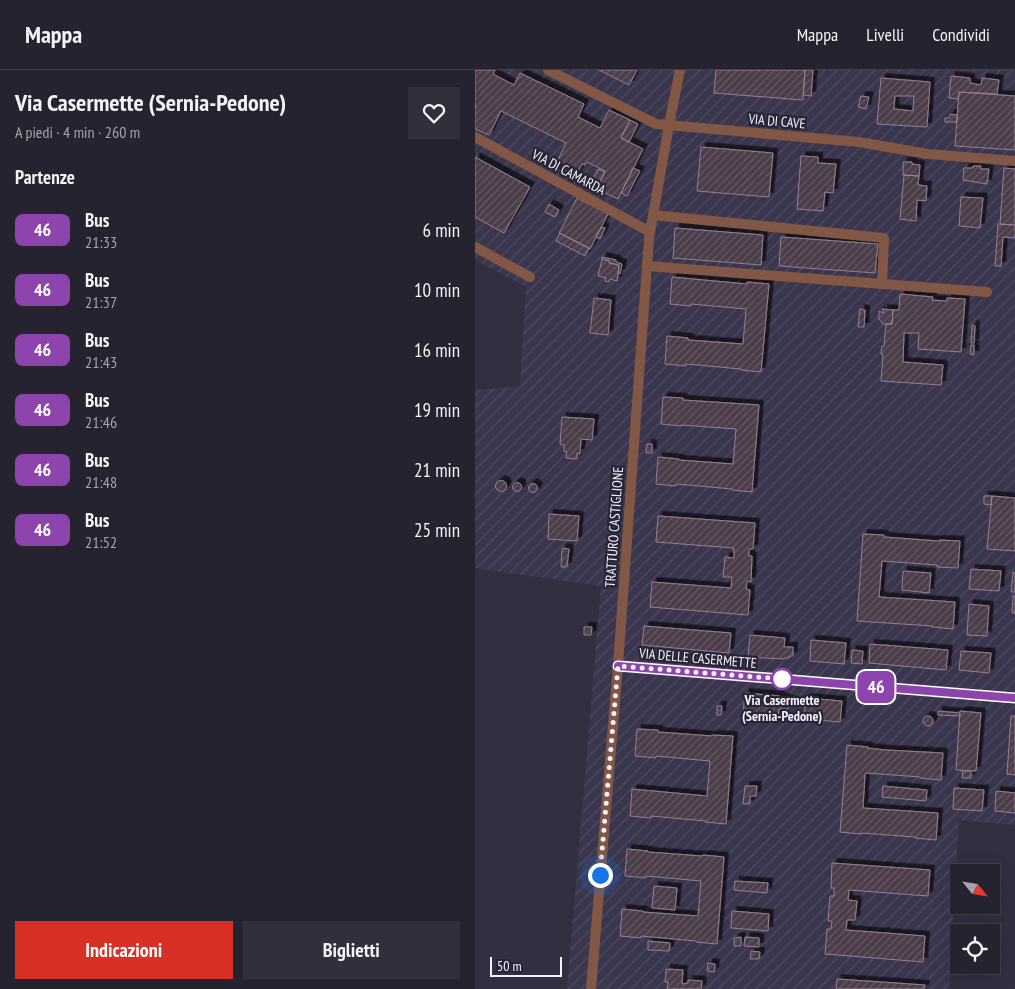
<!DOCTYPE html>
<html lang="it">
<meta charset="utf-8">
<style>
:root{--surface:#262331;--page:#322f3d;--text:#f1f3f6;--muted:#a4a4ab;--line:#42404d;--accent:#d93025}
body{margin:0;font-family:"PT Sans Narrow",sans-serif;background:var(--page);color:var(--text);height:100vh;display:flex;flex-direction:column;font-size:19px;white-space:nowrap}
*{box-sizing:border-box;margin:0}
p{font-size:16px;color:var(--muted)}
.icon{flex:none;width:28px;height:28px;fill:none;stroke:currentColor;stroke-width:2;stroke-linecap:round;stroke-linejoin:round}
.map{position:relative;flex:1;overflow:hidden}
.sheet{display:flex;flex-direction:column;background:var(--surface);width:475px}
.sheet>*{flex:none}
.badge{padding:0 10px;border-radius:8px;font-size:18px;line-height:32px}
.needle{width:32px;rotate:120deg}
.controls{position:absolute;left:475px;top:794px;display:grid;gap:10px}
.controls a{display:grid;place-items:center;width:50px;height:50px;border-radius:0px;background:var(--surface);box-shadow:0 5px 20px #0002,0 0 0 1px var(--line);font-size:25px}
.scale{position:absolute;left:15px;bottom:12px;width:72px;box-sizing:border-box;padding-left:5px;border:2px solid #f4f2fe;border-top:0;font-size:14px;line-height:18px;white-space:nowrap;color:#f4f2fe;-webkit-text-stroke:4px #282536;paint-order:stroke}
.you{position:absolute;width:25px;height:25px;margin:-12px;border:4px solid #fff;border-radius:50%;background:#1a73e8;box-shadow:0 0 0 8px #1a73e833}
.map>.badge{position:absolute;translate:-50% -50%;box-shadow:0 0 0 2px #fff}
h2{padding:0 15px;font-size:19px;line-height:45px}
.round{display:grid;place-items:center;flex:none;width:52px;height:52px;border-radius:0px;background:var(--page)}
.summary{display:flex;align-items:center;justify-content:space-between;height:85px;padding:0 15px}
h1{font-size:24px;font-weight:700;line-height:38px}
.cta{display:flex;gap:10px;margin-top:auto;padding:10px 15px}
.cta a{flex:1;height:58px;border-radius:0px;background:var(--accent);color:#fff;font-size:20px;font-weight:700;line-height:58px;text-align:center}
.cta a+a{background:var(--page);color:var(--text)}
ul{padding:0;list-style:none}
li{display:flex;align-items:center;gap:15px;height:60px;padding:0 15px}
li div{flex:1}
li b{display:block;font-size:19px}
li em{font-style:normal}
li .badge{min-width:55px;font-weight:700;text-align:center}
header{display:flex;align-items:center;gap:30px;box-sizing:border-box;height:70px;padding:0 25px;background:var(--surface);border-bottom:1px solid var(--line)}
header strong{font-size:24px}
nav{display:flex;gap:28px;margin-inline-start:auto;font-size:18px}
main{display:flex;flex:1;min-height:0}
.map>svg:first-child{display:block}
.industrial{fill:url(#industrial-furrows)}
.building{fill:url(#building-hatch);stroke:#928091;fill-rule:evenodd;filter:url(#shadow)}
.lines{fill:none;stroke-linecap:round;stroke-linejoin:round}
.minor{stroke:#825746;stroke-width:10}
.line-casing{stroke:#fff;stroke-width:11}
.line{stroke:#8e44ad;stroke-width:8}
.walk{stroke:#f4f2fe;stroke-width:5;stroke-dasharray:0 9}
.stop-dot{fill:#fff;stroke:#8e44ad;stroke-width:2.5}
.labels{text-anchor:middle;dominant-baseline:central;stroke-width:4.5;stroke-linejoin:round;paint-order:stroke}
.street-label{font-size:14px;fill:#f4f2fe;stroke:#282536}
.stop-label{font-size:14px;font-weight:bold;fill:#f4f2fe;stroke:#282536}
</style>
<header>
<strong>Mappa</strong>
<nav><a>Mappa</a><a>Livelli</a><a>Condividi</a></nav>
</header>
<main>
<section class="sheet">
<div class="summary"><div><h1>Via Casermette (Sernia-Pedone)</h1><p>A piedi · 4 min · 260 m</p></div><a class="round"><svg class="icon" aria-label="heart" viewBox="0 0 24 24"><path d="M12 20l-8-8c-3-5 5-10 8-4 3-6 11-1 8 4z"/></svg></a></div>
<h2>Partenze</h2>
<ul>
<li><span class="badge" style="background:#8e44ad;color:#fff">46</span><div><b>Bus</b><p>21:33</p></div><em>6 min</em></li>
<li><span class="badge" style="background:#8e44ad;color:#fff">46</span><div><b>Bus</b><p>21:37</p></div><em>10 min</em></li>
<li><span class="badge" style="background:#8e44ad;color:#fff">46</span><div><b>Bus</b><p>21:43</p></div><em>16 min</em></li>
<li><span class="badge" style="background:#8e44ad;color:#fff">46</span><div><b>Bus</b><p>21:46</p></div><em>19 min</em></li>
<li><span class="badge" style="background:#8e44ad;color:#fff">46</span><div><b>Bus</b><p>21:48</p></div><em>21 min</em></li>
<li><span class="badge" style="background:#8e44ad;color:#fff">46</span><div><b>Bus</b><p>21:52</p></div><em>25 min</em></li>
</ul>
<div class="cta"><a>Indicazioni</a><a>Biglietti</a></div>
</section>
<div class="map">
<svg width="540" height="919" viewBox="0 0 540 919">
<defs>
<pattern id="industrial-furrows" width="10" height="10" patternUnits="userSpaceOnUse" patternTransform="scale(1.25)"><rect width="10" height="10" fill="#3a364e"/><path d="M-1 1l2-2M0 10L10 0M9 11l2-2" fill="none" stroke="#4d4a60"/></pattern>
<pattern id="building-hatch" width="6" height="6" patternUnits="userSpaceOnUse" patternTransform="scale(1.25)"><rect width="6" height="6" fill="#4b3c4a"/><path d="M-1 1l2-2M0 6l6-6M5 7l2-2" fill="none" stroke="#665965"/></pattern>
<filter id="shadow"><feDropShadow dx="4.5" dy="-4.5" stdDeviation="0" flood-color="#0009"/></filter>
</defs>
<rect width="100%" height="100%" fill="#322f41"/>
<path class="industrial" d="M0 0H540V755L484 750 474 919H92L126 516 0 498V320L45 316 51 217 0 190Z"/>
<path class="building" d="M0 0H20L18 4 39 15 45 3 109 34 103 47 125 58 134 40 155 50 146 68 168 79 143 129 122 119 130 101 112 92 110 95 107 94 100 108 79 98 91 73 26 41 14 65 0 59V39L1 36H0Z
M124 0H162L154 15Z
M241 0H330L328 30 239 23Z
M330 0H338L336 26 328 25Z
M476 6 495 8V13L506 15 507 8 524 10 522 24 484 22 483 29 474 28Z
M406 8 455 12 452 57 402 54ZM420 26H439L438 41 419 39Z
M484 22 540 26V80L480 76Z
M386 26 394 27 391 39 383 37Z
M475 44 482 45V52H470V48H474Z
M155 50 163 54 154 72 146 68Z
M226 77 298 83 294 127 222 121Z
M326 86 343 87V93L361 94 358 123 350 122 348 141 322 139Z
M0 87 55 117 29 163 0 147Z
M428 92H437V94L445 95 444 106 428 105Z
M498 96H506L505 99H514L512 114 488 110 489 98H498Z
M158 98 165 101 152 126 146 123Z
M529 98 540 99V155L525 154Z
M123 99 130 102 122 118 115 115Z
M429 105 444 106 443 115 452 116 451 131 442 130 441 151 425 149Z
M486 127 508 128 505 158 484 156Z
M102 128 133 144 115 179 84 163Z
M74 134 84 140 80 147 70 142Z
M523 154 540 155V168L528 167 526 196H520Z
M126 157 130 158 125 169 121 167Z
M200 158 288 165 286 195 198 188Z
M85 163 114 178 110 186 81 171Z
M306 167 403 174 400 203 304 196Z
M127 187 141 190V192L147 194 145 204 143 203 144 195 134 193 135 191 127 189Z
M127 189 135 191 134 193 144 195 142 211 135 209 134 212 130 211 131 208 123 206Z
M197 207 272 214V212L294 214 286 302 266 300V299L211 294V296L190 294 192 266 213 268V270L268 274 271 239 216 234V236L195 234Z
M425 224 458 227 457 230 472 231V228L490 229 486 282 443 279 444 263H429L428 292 468 295 466 315 406 311 408 285 406 284 407 276H409L411 254H417L418 240H424Z
M119 228 136 230 133 265 115 263Z
M385 239 390 240 389 257H383Z
M407 239 418 240 417 254H408L404 249V241L408 243 409 242Z
M497 255 500 256 499 273H496Z
M496 275H499V285L495 284Z
M188 327 208 328V330L284 335 277 422 257 420V419L202 414 201 416 181 414 183 387 204 389V390L258 394 261 359 206 355V356L186 354Z
M87 347 119 349 117 370 106 369 105 384 102 383V389L91 388 92 382 89 381V375L85 374Z
M172 374H177V383H171Z
M20.5 416a5.5 5.5 0 1 1 11 0a5.5 5.5 0 1 1-11 0Z
M37.5 417a4.5 4.5 0 1 1 9 0a4.5 4.5 0 1 1-9 0Z
M53.5 418a4.5 4.5 0 1 1 9 0a4.5 4.5 0 1 1-9 0Z
M509 426H517L516 435 509 434Z
M517 426 540 428V481L512 479Z
M74 444 104 446 102 471 73 469Z
M183 446 280 453 278 479H274V486H277L276 512 272 511 271 519 275 520 273 545 175 537 177 512 256 518 257 507H248L250 487 259 488V478L181 472Z
M388 464 409 465V467L464 471V470L485 471 483 498 462 497V495L407 491 404 527 480 532 478 559 457 557V556L382 551Z
M87 478 94 479 92 497H86Z
M496 499 526 501 524 521 494 519Z
M428 501 456 503 454 523 427 520Z
M538 502 540 503V522H536Z
M538 526H540V543H537Z
M494 534 514 536 512 566 492 565Z
M169 556 256 563 254 583 167 575Z
M109 557H117L116 565H109Z
M275 565 310 568 309 577H318V586H315L314 588H309L308 589 273 587Z
M336 570 371 573 369 594 335 591Z
M395 574 473 580 471 600 394 593Z
M377 580 388 581 387 594 376 593Z
M486 581 516 583 514 603 484 600Z
M270 623 305 626V628H310L312 630H315V632H314L313 639H304L303 647 268 644Z
M331 628 367 631 365 652 329 649Z
M242 636H247L246 645H242Z
M463 641 485 643V646L463 645Z
M485 641 506 643 501 701 481 700Z
M448 651a5 5 0 1 1 10 0a5 5 0 1 1-10 0Z
M536 646H540V705L532 704Z
M162 659 183 660V662L237 666V665L258 666 251 754 230 752 231 751 176 746V748L155 746 157 719 232 726 235 691 181 686V688L160 686Z
M372 675 393 677 392 678 411 680 468 683 466 710 445 708V707L391 703 390 704 388 738 463 743 461 770 440 768V767L386 763V764L365 762Z
M488 701H496V708H487Z
M270 716H282L281 726H275V734H268Z
M408 716 452 720 451 731 407 727Z
M479 718 509 720 507 741 478 739Z
M521 721 540 723V743L520 741Z
M152 779 173 781V782L227 786 228 785 249 787 242 874 221 872V871L166 866V868L145 866 147 839 168 841V842L223 846 226 811 171 806V808L150 806Z
M357 793 455 800 453 826 374 820 373 830 382 831 380 850H372L371 860 450 866 448 892 350 884 352 859H356L357 851H353L355 826H359V818H356Z
M260 811 293 813 292 823 259 820Z
M179 816 202 818 200 840 177 838Z
M257 841 294 844 293 861 256 858Z
M266 867V876H259V868Z
M270 867 284 868V877L269 876Z
M173 871 195 873 194 881 173 880Z
M276 881 285 882 284 889H275Z
M233 893 240 894 239 902 232 901Z
M191 899 208 900 207 914 213 913V910L227 911 226 919H192L193 912H190Z
M362 909 450 915 449 919H361Z"/>
<g class="lines">
<path class="minor" d="M73 0 181 54 384 72 453 84 540 91
M0 67 175 162
M178 145 409 168 407 214
M0 177 55 207
M172 196 512 222
M143 595 540 628
M116 919 143 595 174 168 194 55 205 0"/>
</g>
<g class="lines">
<defs>
<path id="line" d="M143 596 540 628"/>
</defs>
<use href="#line" class="line-casing"/>
<use href="#line" class="line"/>
<path class="walk" d="M125 805 143 596 307 609"/>
</g>
<circle class="stop-dot" cx="307" cy="609" r="10"/>
<g class="labels">
<g class="street-label">
<text transform="translate(302 51) rotate(5)">VIA DI CAVE</text>
<text transform="translate(94 102) rotate(28)">VIA DI CAMARDA</text>
<text transform="translate(139 457) rotate(-86)">TRATTURO CASTIGLIONE</text>
<text transform="translate(223 588) rotate(5)">VIA DELLE CASERMETTE</text>
</g>
<g class="stop-label">
<text x="307" y="630">Via Casermette<tspan x="307" dy="16">(Sernia-Pedone)</tspan></text>
</g>
</g>
</svg>
<div class="controls">
<a><svg class="needle" viewBox="-14 -14 28 28"><path d="M0-13l5 13h-10z" fill="#e53935"/><path d="M0 13l5-13h-10z" fill="#a4a4ab"/></svg></a>
<a><svg class="icon" aria-label="locate" viewBox="0 0 24 24"><circle cx="12" cy="12" r="6"/><path d="M12 2v4M12 18v4M2 12h4M18 12h4"/></svg></a>
</div>
<div class="scale">50 m</div>
<div class="you" style="left:125px;top:805px"></div>
<b class="badge" style="left:401px;top:617px;background:#8e44ad;color:#fff">46</b>
</div>
</main>
